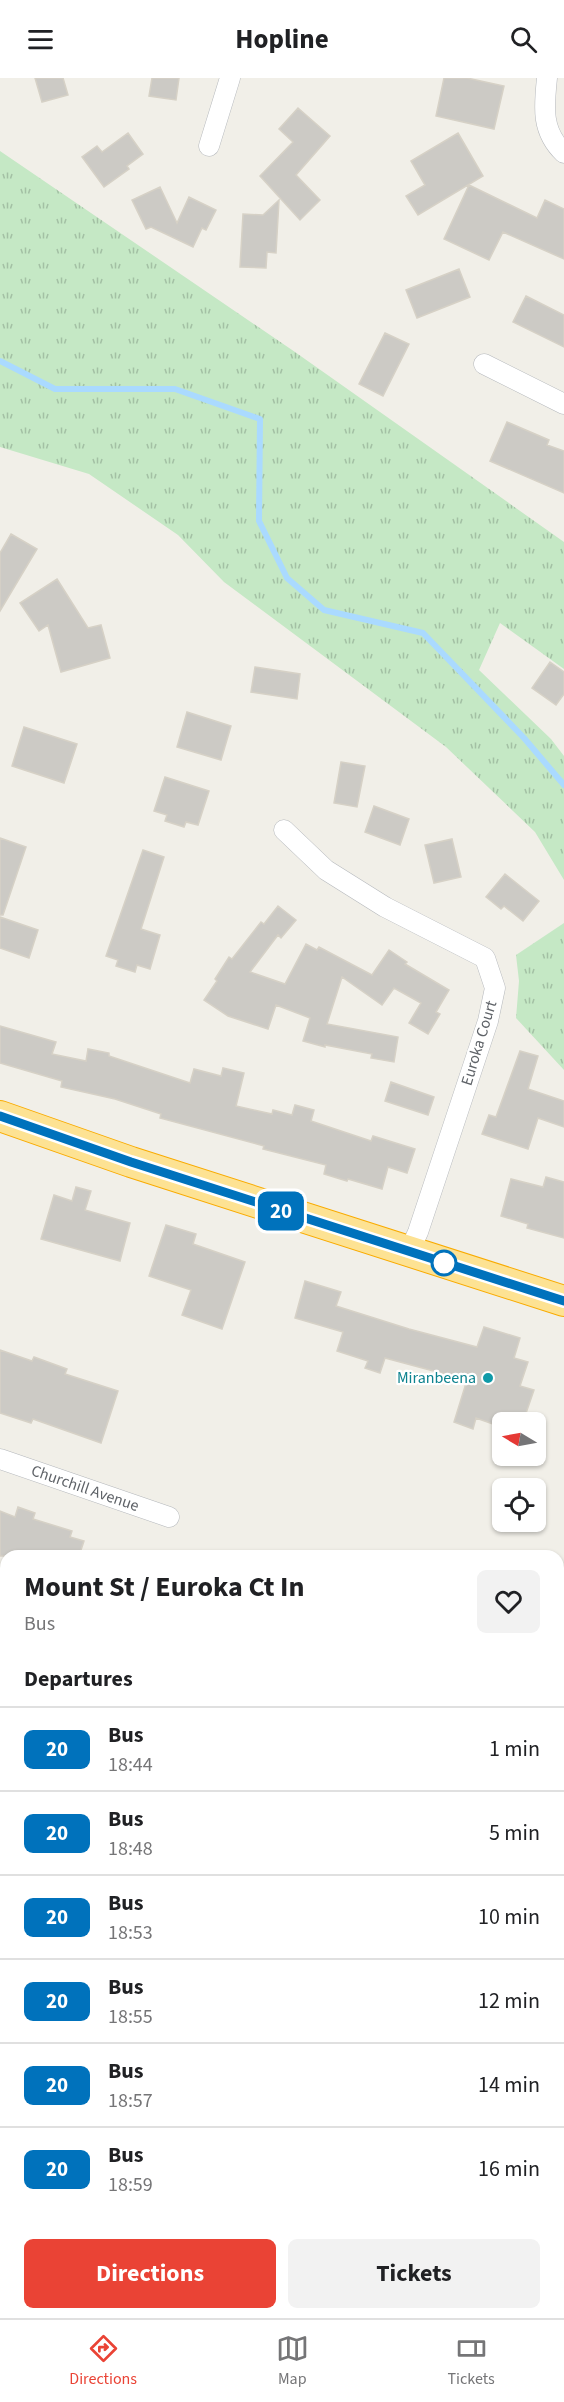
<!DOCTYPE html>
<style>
:root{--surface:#fff;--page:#f2f2f2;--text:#202124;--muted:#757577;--line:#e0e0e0;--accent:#ea4335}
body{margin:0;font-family:"Source Sans 3",sans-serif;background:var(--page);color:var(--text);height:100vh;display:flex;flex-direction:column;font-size:22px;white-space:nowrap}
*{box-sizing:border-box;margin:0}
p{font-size:20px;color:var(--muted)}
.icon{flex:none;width:33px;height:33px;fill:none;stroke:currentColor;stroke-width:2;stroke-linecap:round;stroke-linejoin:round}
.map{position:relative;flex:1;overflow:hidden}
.details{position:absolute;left:0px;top:1472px;width:564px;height:770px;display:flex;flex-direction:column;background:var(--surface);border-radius:18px 18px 0 0;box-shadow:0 2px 4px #0004}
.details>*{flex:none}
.badge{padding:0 12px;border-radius:9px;font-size:21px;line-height:39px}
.needle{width:39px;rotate:280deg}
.controls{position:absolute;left:492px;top:1334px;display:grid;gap:12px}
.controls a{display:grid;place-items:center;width:54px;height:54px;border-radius:9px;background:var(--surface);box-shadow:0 2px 4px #0004;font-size:30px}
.map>.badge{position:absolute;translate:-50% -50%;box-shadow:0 0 0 3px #fff}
h2{padding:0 24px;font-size:22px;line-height:54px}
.round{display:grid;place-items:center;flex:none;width:63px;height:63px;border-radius:9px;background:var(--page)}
.overview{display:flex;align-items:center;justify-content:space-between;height:102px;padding:0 24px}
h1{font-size:28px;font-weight:700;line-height:45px}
.primary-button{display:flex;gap:12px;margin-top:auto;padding:12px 24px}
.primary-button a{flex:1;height:69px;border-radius:9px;background:var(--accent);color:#fff;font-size:24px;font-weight:700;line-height:69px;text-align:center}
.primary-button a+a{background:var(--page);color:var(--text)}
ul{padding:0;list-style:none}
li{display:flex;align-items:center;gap:18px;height:84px;padding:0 24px;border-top:2px solid var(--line)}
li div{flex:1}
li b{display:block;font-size:22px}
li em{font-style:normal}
li .badge{min-width:66px;font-weight:700;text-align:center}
header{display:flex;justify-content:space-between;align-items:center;height:78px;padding:0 24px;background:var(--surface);font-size:27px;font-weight:700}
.dock{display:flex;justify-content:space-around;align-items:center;height:84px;border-top:2px solid var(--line);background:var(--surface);font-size:16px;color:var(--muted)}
.dock a{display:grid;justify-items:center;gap:3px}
.dock .active{color:var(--accent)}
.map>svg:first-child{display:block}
.grass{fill:url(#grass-tufts)}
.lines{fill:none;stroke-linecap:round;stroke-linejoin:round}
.stream{stroke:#aadaff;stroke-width:6}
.building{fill:#cccac5;stroke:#d6d1c6;stroke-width:1.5}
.minor-casing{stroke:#b5b8bc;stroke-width:21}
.highway-casing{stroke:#f9ab00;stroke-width:32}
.minor{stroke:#fff;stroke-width:20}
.highway{stroke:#fde293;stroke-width:30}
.line-casing{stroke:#fff;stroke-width:14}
.line{stroke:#0072bc;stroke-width:9}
.stop-dot{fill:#fff;stroke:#0072bc;stroke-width:3}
.culture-dot{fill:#0f9aa8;stroke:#fff;stroke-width:2}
.labels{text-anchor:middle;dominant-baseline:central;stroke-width:4.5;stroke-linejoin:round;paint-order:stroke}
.street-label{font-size:16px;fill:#5f6368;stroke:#fff}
.culture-label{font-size:16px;fill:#0d838f;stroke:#fff;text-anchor:end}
</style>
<header><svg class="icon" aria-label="menu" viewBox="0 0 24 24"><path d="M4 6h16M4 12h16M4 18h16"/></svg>Hopline<svg class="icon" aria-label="search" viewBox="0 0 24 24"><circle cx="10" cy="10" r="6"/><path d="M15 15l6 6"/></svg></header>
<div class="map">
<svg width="564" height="2240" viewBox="0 0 564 2240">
<defs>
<pattern id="grass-tufts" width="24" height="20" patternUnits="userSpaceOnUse" patternTransform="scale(1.5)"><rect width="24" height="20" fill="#c5e8c5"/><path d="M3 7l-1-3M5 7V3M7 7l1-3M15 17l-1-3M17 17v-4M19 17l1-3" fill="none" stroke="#a3c0a4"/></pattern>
</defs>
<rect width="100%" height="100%" fill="#f1efe8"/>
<path class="grass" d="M0 73 295 274 564 464V591L500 545 479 592 551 661 564 678V802L535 754 446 669 224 504 178 457 89 396 0 369Z
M564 845V992L516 940 519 903 516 877Z"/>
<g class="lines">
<path class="stream" d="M0 283 55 311H175L260 341 259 443 287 500 324 532 423 555 524 660 564 707"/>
</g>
<path class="building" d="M35 0H63L68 17 42 24Z
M152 0H179L176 22 149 18Z
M444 0H467L504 8 494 51 436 38Z
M298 30 330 58 296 97 320 122 300 142 260 98 293 64 279 51Z
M128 55 143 76 127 88 129 91 104 109 82 79 97 68 102 74Z
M458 55 483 98 418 137 406 118 425 107 411 83Z
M469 107 537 140 545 122 564 131V181L503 154 489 182 444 161Z
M160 109 177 145 189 119 216 132 206 152 202 150 193 169 151 149 146 151 132 122Z
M279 122 276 175 267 174 266 190 240 189 243 136 263 137Z
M459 191 470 219 417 240 406 212Z
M526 218 564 237V269L513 244Z
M385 255 409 266 383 318 359 306Z
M507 344 549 362 547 367 564 373V415L490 383Z
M11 456 37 471 0 533V475Z
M57 501 88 550 101 547 110 580 61 594 48 547 39 553 20 525Z
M550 584 564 594V616L556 627 532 610Z
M255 589 300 596 297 621 251 614Z
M187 634 231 648 221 682 177 669Z
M24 649 77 666 64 705 12 688Z
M341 684 365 688 357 729 334 725Z
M165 699 209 713 198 747 186 744 184 749 165 743 167 737 154 733Z
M374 728 409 741 400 767 365 754Z
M0 760 26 769 3 837H0Z
M452 761 461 799 434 805 425 767Z
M143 772 164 779 141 851 160 857 150 891 137 887 135 894 116 888 118 882 106 878Z
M505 796 539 823 523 843 504 828 501 831 486 819Z
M278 828 296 842 281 860 278 857 250 894 285 906 306 866 317 872 319 869 372 897 389 872 407 884 405 886 449 912 436 934 440 936 428 956 409 945 421 925 394 910 382 927 342 899 327 946 398 959 394 984 371 980 372 976 325 967V969L303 963 310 940 276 927 268 951 228 938 204 922 217 903 215 901 229 879 232 881 261 844 264 846Z
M0 839 38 852 29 880 0 870Z
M0 948 56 964 52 976 86 983 88 971 109 975V978L190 1005 194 991 221 998 223 990 244 995 236 1028 272 1036 273 1032 292 1037 295 1027 314 1032 311 1043 371 1063 373 1058 415 1071 407 1095 388 1089 382 1111 348 1101 347 1103 324 1096 326 1087 263 1071 264 1068 160 1040 161 1036 115 1021 61 1009 62 1003 0 985Z
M520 973 538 978 528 1011 564 1023V1049L538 1040 528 1071 482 1056 489 1037 496 1039Z
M391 1004 434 1019 428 1037 385 1023Z
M546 1099 564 1104V1160L527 1150 528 1146 501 1138 511 1101 543 1109Z
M76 1109 91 1113 85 1132 130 1145 120 1183 41 1161 54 1117 72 1123Z
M166 1147 196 1156 193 1166 245 1184 222 1251 182 1237 191 1212 149 1198Z
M305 1203 341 1214 336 1228 409 1251 477 1269 484 1249 520 1260 514 1280 528 1284 520 1308 534 1312 523 1344H511L495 1339 493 1346 476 1340 473 1351 454 1344 467 1302 385 1280 380 1295 365 1290 368 1283 337 1273 343 1254 295 1240Z
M0 1272 32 1283 34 1279 67 1291 65 1296 118 1313 101 1365 33 1341 31 1345 0 1335Z
M18 1429 35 1435 33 1441 72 1453 70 1459 84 1463 79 1478H0V1433L15 1439Z"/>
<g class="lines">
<defs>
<g id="minor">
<path d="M547 0C544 29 541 53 564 75"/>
<path d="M209 68 230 0"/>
<path d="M484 286 564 326"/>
<path d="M284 752 326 792 385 829 485 880 495 910 488 943 418 1154 409 1174"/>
<path id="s1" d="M0 1381 169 1439"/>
<path d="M0 1861 6 1863"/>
<path d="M0 2077 6 2058"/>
</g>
<path id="highway" d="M0 1038 131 1084 564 1223"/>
</defs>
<use href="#minor" class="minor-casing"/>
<use href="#highway" class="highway-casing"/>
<use href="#minor" class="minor"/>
<use href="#highway" class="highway"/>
</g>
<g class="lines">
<defs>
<path id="line" d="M0 1038 131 1084 564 1223"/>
</defs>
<use href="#line" class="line-casing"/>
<use href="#line" class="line"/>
</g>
<circle class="stop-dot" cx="444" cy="1185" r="12"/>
<circle class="culture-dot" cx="488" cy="1300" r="6"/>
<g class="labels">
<g class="street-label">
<text transform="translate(479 965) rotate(-73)">Euroka Court</text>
<text stroke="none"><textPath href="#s1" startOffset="90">Churchill Avenue</textPath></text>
</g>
<g class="culture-label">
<text x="476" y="1300">Miranbeena</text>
</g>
</g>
</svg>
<div class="controls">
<a><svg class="needle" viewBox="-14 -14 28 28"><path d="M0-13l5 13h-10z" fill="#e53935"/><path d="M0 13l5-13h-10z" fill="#757577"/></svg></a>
<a><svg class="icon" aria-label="locate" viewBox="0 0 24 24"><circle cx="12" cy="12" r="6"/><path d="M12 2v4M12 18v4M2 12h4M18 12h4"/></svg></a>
</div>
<b class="badge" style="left:281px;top:1133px;background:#0072bc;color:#fff">20</b>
<section class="details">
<div class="overview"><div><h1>Mount St / Euroka Ct In</h1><p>Bus</p></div><a class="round"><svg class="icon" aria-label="heart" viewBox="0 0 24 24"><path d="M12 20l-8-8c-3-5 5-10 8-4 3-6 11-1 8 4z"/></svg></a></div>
<h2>Departures</h2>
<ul>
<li><span class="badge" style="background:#0072bc;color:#fff">20</span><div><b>Bus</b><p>18:44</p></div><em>1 min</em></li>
<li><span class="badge" style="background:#0072bc;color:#fff">20</span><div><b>Bus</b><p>18:48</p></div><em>5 min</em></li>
<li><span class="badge" style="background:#0072bc;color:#fff">20</span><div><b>Bus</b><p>18:53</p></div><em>10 min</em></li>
<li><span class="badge" style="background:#0072bc;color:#fff">20</span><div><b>Bus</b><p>18:55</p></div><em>12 min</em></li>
<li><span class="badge" style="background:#0072bc;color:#fff">20</span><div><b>Bus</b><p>18:57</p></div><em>14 min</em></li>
<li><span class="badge" style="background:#0072bc;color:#fff">20</span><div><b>Bus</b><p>18:59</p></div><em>16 min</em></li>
</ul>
<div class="primary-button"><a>Directions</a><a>Tickets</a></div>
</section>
</div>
<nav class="dock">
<a class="active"><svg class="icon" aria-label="directions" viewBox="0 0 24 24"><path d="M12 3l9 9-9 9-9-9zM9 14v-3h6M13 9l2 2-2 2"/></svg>Directions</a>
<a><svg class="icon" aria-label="map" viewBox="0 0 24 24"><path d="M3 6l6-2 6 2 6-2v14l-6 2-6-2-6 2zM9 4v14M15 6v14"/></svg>Map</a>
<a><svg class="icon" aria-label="tickets" viewBox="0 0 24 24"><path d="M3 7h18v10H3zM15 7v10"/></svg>Tickets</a>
</nav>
